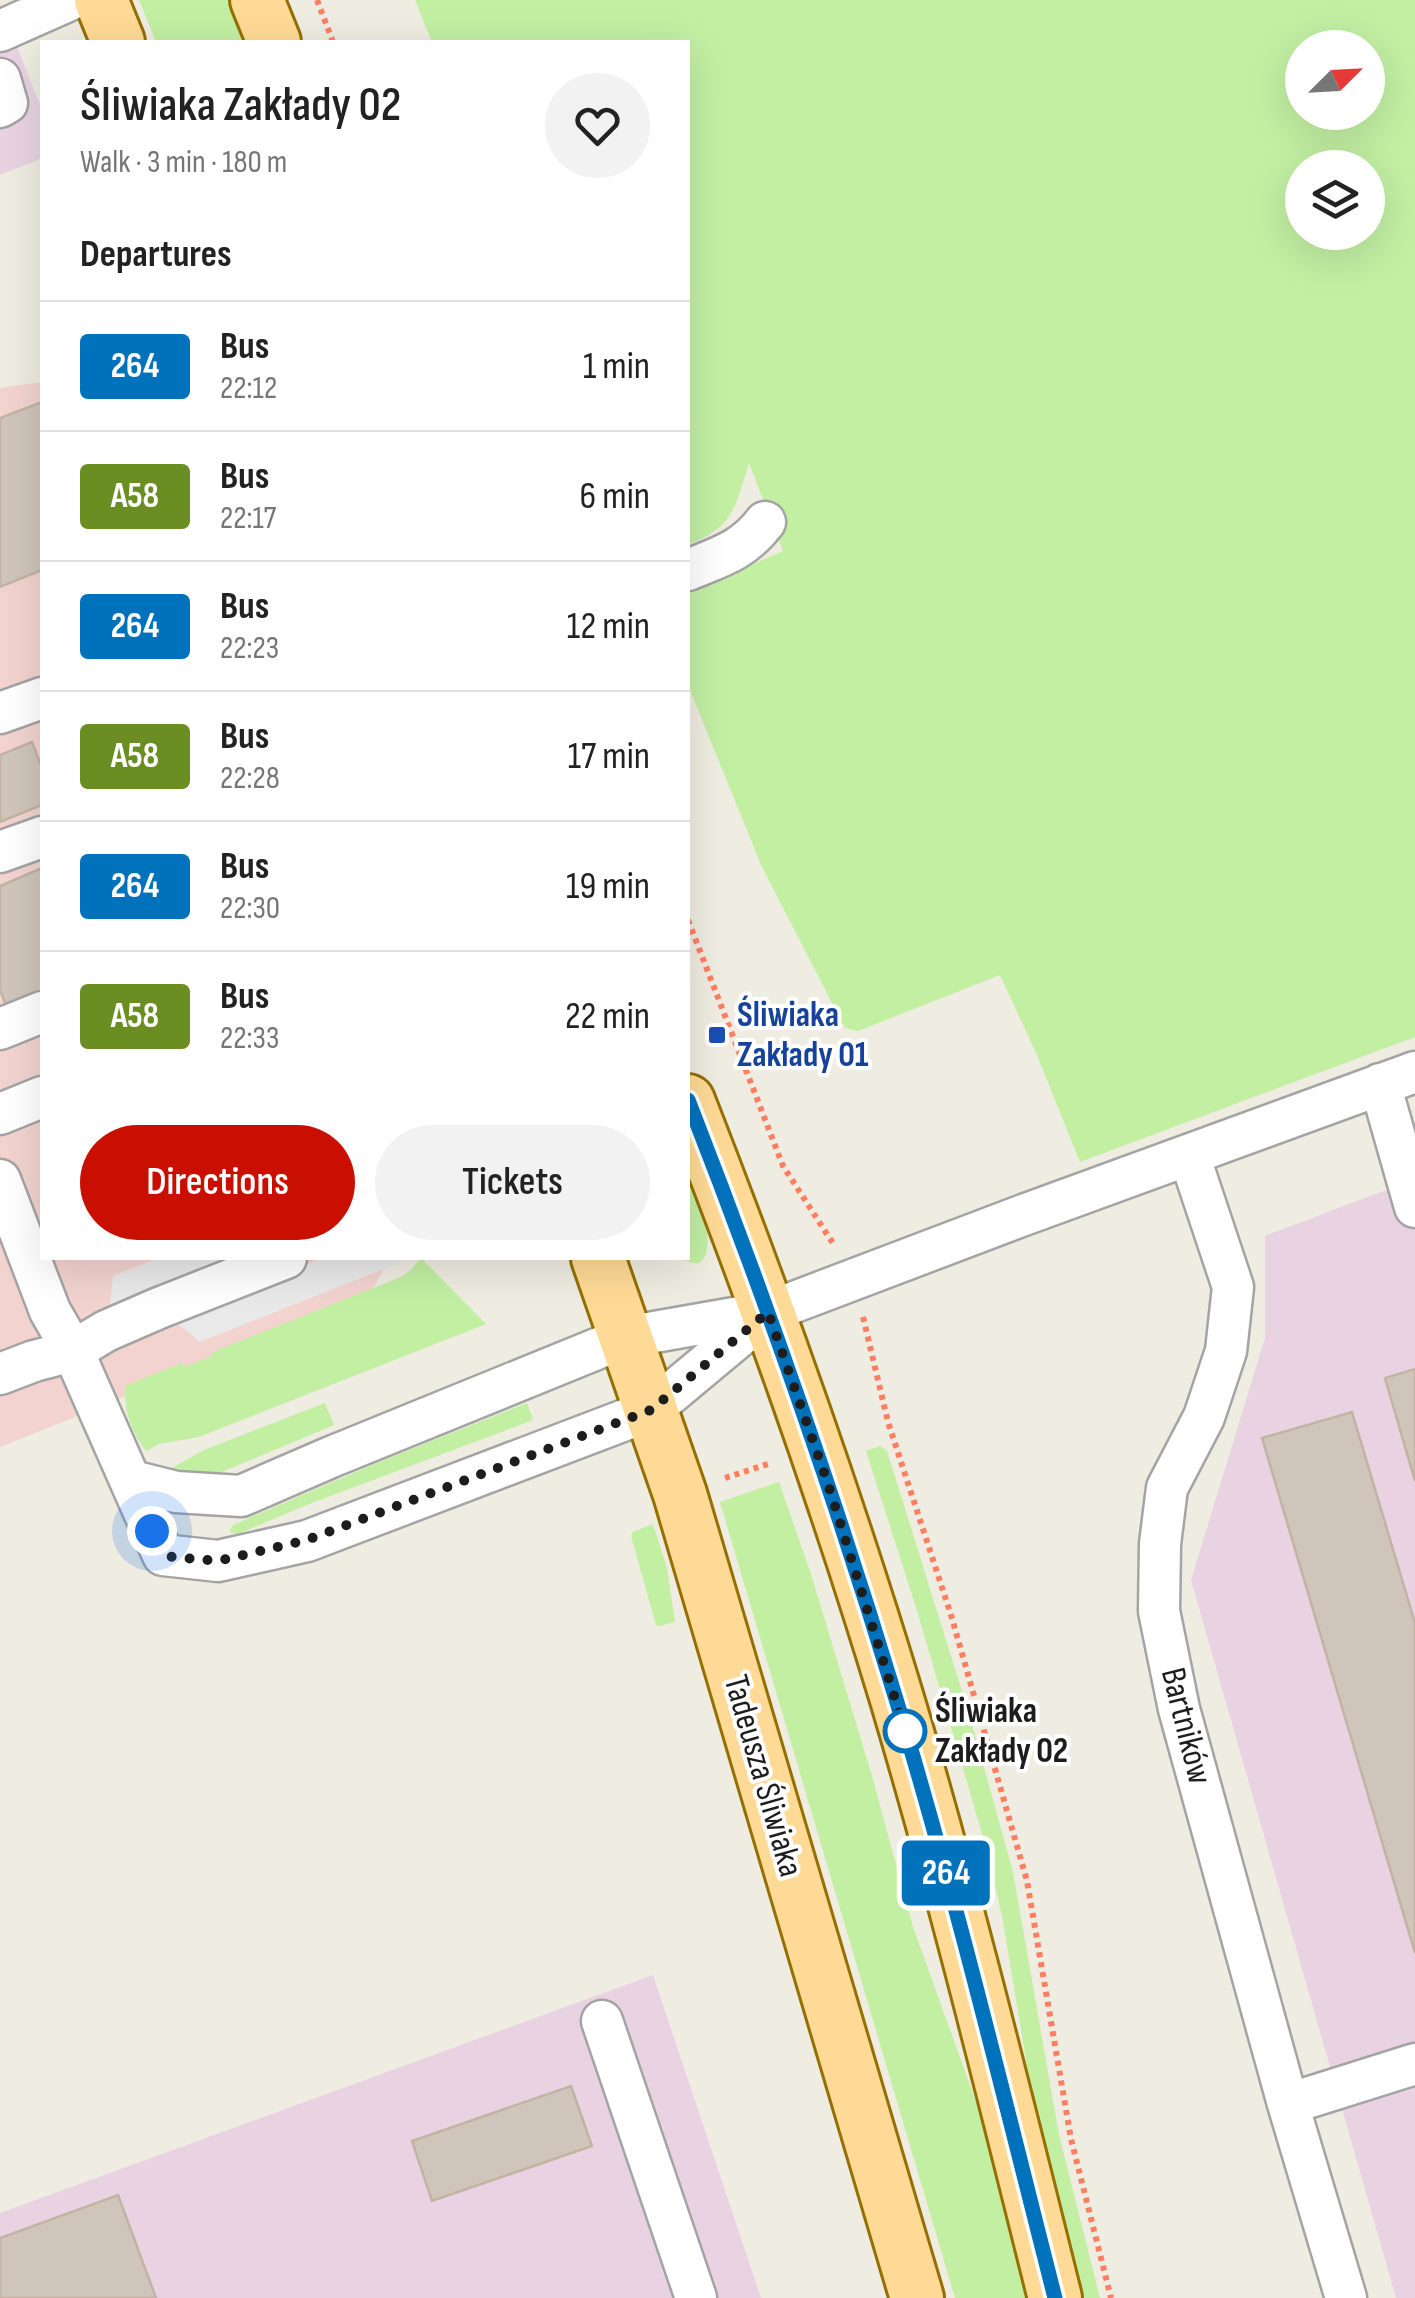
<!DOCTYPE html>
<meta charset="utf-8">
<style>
:root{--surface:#fff;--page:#f2f2f2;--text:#222;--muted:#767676;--line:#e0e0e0;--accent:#c90f00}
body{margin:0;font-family:"Sofia Sans Condensed",sans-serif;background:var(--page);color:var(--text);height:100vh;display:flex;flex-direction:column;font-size:38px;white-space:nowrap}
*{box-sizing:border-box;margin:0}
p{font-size:32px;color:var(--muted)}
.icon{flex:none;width:55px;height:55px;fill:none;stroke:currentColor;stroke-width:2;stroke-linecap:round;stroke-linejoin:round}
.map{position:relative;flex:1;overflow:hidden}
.panel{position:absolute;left:40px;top:40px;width:650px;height:1220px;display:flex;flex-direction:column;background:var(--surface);border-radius:0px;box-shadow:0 10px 40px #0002}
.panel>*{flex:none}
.badge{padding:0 20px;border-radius:8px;font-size:35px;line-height:65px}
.needle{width:65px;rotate:66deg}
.fabs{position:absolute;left:1285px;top:30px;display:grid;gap:20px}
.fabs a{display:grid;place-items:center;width:100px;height:100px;border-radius:50%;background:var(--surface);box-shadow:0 10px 40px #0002;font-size:50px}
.you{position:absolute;width:50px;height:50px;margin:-25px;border:8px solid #fff;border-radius:50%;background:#1a73e8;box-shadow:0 0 0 15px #1a73e833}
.map>.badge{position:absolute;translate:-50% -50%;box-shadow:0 0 0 5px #fff}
h2{padding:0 40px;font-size:38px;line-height:90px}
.round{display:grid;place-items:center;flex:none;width:105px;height:105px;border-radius:52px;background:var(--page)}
.overview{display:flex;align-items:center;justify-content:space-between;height:170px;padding:0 40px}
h1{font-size:48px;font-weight:600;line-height:75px}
.action{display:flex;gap:20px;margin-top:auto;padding:20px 40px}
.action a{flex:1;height:115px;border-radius:60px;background:var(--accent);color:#fff;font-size:40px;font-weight:600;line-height:115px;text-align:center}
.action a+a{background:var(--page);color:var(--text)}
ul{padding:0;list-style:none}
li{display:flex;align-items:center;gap:30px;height:130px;padding:0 40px;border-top:2px solid var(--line)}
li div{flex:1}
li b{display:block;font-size:38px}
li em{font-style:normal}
li .badge{min-width:110px;font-weight:700;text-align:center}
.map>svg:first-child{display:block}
.commercial{fill:#f2d3cf}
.industrial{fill:#e9d3e3}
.grass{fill:#c2efa2;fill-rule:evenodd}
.parking{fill:#e9e9e9}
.building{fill:#cfc5ba;stroke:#c2b3a2;stroke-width:2.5}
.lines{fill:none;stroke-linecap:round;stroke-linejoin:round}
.minor-casing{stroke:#a4a4a4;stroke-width:45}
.major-casing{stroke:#956f00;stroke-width:58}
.path{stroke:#ff7e62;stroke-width:6;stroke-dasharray:5 5;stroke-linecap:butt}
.minor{stroke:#fff;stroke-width:40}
.major{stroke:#ffda96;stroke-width:52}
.line-casing{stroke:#fff;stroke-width:22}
.line{stroke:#0072bc;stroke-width:15}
.walk{stroke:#1d1d1d;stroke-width:10;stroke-dasharray:0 18}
.transit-dot{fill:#1a4fb4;stroke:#fff;stroke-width:4}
.stop-dot{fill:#fff;stroke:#0072bc;stroke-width:5}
.labels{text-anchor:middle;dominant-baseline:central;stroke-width:8;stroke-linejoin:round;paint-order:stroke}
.transit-label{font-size:35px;font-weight:bold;fill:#164399;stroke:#fff;text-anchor:start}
.stop-label{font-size:35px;font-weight:bold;fill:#1d1d1d;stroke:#fff;text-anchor:start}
.street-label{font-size:35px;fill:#1d1d1d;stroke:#fff}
</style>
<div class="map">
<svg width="1415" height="2298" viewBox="0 0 1415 2298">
<rect width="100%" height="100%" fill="#efece1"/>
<path class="commercial" d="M42 382V1258H390L367 1299 0 1447V388Z"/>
<path class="industrial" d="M0 4 42 110V158L0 175Z
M1415 1179V2298H1396L1191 1580 1265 1338V1236Z
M653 1975 761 2298H0V2213Z"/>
<path class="grass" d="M139 0H233L250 42H156Z
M415 0H1415V1037L1080 1162 1036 1053 1000 975 858 1031 845 1028 761 865 688 685V592L783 551 749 463C734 508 736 525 688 545V42H432ZM1302 48H1368V112H1302ZM1302 168H1368V232H1302Z
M688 1163C693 1178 701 1194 704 1210 708 1229 715 1280 682 1258H688Z
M421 1258 486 1324 199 1437 159 1444 146 1451C131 1431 124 1412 125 1386L182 1363 184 1367 212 1356 213 1352 401 1277 411 1270Z
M325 1403 334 1425 217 1474 193 1475 172 1468 204 1450Z
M527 1403 533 1420 309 1504 238 1534 231 1533 230 1530 233 1525 379 1462Z
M880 1446 887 1451 970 1717 1013 1872 1059 2135 1100 2298H1079L1038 2131 1002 1916 987 1851 918 1614 866 1451Z
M779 1482 811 1574 872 1776 913 1927 993 2149 1031 2298H955L720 1502Z
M653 1524 667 1568 675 1622 660 1626 656 1625 631 1536 633 1532Z"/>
<path class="parking" d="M159 1258H246L109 1312 113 1276Z
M323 1258H404L399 1263 200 1342 171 1318Z"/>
<path class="building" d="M42 402V570L0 587V418Z
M32 742 42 768V805L0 822V755Z
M42 868V996L8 1010 0 990V886Z
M1415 1369V1481L1385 1378Z
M1352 1412 1415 1623V1953L1262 1438Z
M571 2086 592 2146 432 2201 412 2141Z
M118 2195 156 2298H0V2238Z"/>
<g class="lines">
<defs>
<path id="minor" d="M0 31 70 0
M0 79 7 103 0 107
M688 570C719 557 743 551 765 522
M0 713 42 698
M0 852 42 837
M0 1029 42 1012
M1380 1084 1415 1207
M0 1114 42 1097
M1189 1155 1233 1287 1226 1351 1204 1417 1167 1488 1160 1544 1159 1611 1179 1709 1288 2104 1346 2298
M0 1180 50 1311 73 1351 163 1555 218 1561 307 1541 651 1410 765 1315
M0 1374 34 1361 73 1351 106 1331 159 1308 286 1258
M132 1481 176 1492 241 1496 331 1457 626 1337 768 1312 1021 1216 1415 1072
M602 2021 696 2298
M1288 2104 1415 2064"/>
<path id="major" d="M101 0 118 42
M257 0 274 42
M688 1101C765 1298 836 1497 897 1699 956 1897 1005 2098 1055 2298
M598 1258 680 1494 917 2298"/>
</defs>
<use href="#minor" class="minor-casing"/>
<use href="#major" class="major-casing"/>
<path class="path" d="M317 0 333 42
M688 920 783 1166 834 1245
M863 1317 888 1422 951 1615 1027 1881 1071 2139 1111 2298
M725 1478 771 1463"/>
<use href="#minor" class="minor"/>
<use href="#major" class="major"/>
</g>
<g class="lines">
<defs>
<path id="line" d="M688 1100C765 1297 835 1497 896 1699 956 1897 1004 2098 1055 2298"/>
</defs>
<use href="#line" class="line-casing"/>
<use href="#line" class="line"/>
<path class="walk" d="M152 1531 163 1556 218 1561 307 1540 651 1410 768 1312 827 1481 906 1734 905 1731"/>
</g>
<rect class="transit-dot" x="707" y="1025" width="20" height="20" rx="5"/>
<circle class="stop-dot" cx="905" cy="1731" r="20"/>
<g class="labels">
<g class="transit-label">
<text x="737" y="1015">Śliwiaka<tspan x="737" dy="40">Zakłady 01</tspan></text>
</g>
<g class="stop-label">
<text x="935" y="1711">Śliwiaka<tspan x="935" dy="40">Zakłady 02</tspan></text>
</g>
<g class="street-label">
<text transform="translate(1186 1726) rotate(76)">Bartników</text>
<text transform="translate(763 1776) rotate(74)">Tadeusza Śliwiaka</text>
</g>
</g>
</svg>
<div class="fabs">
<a><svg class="needle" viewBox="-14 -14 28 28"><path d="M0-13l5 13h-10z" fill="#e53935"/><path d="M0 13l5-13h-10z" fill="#767676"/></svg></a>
<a><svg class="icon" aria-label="layers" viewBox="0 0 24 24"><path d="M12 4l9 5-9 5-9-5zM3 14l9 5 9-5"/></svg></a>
</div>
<div class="you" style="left:152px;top:1531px"></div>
<b class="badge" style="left:946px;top:1873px;background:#0072bc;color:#fff">264</b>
<section class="panel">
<div class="overview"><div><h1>Śliwiaka Zakłady 02</h1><p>Walk · 3 min · 180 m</p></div><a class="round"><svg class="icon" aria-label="heart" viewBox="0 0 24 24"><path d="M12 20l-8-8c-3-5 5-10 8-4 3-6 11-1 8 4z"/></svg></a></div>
<h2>Departures</h2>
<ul>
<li><span class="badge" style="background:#0072bc;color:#fff">264</span><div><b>Bus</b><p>22:12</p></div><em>1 min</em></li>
<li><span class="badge" style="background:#6b8e23;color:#fff">A58</span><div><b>Bus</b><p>22:17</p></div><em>6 min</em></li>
<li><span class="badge" style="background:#0072bc;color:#fff">264</span><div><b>Bus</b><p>22:23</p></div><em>12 min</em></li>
<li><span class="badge" style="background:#6b8e23;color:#fff">A58</span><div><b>Bus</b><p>22:28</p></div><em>17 min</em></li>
<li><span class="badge" style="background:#0072bc;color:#fff">264</span><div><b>Bus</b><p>22:30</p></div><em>19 min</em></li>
<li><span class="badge" style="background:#6b8e23;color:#fff">A58</span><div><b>Bus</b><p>22:33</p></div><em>22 min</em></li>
</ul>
<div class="action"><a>Directions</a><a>Tickets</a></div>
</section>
</div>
